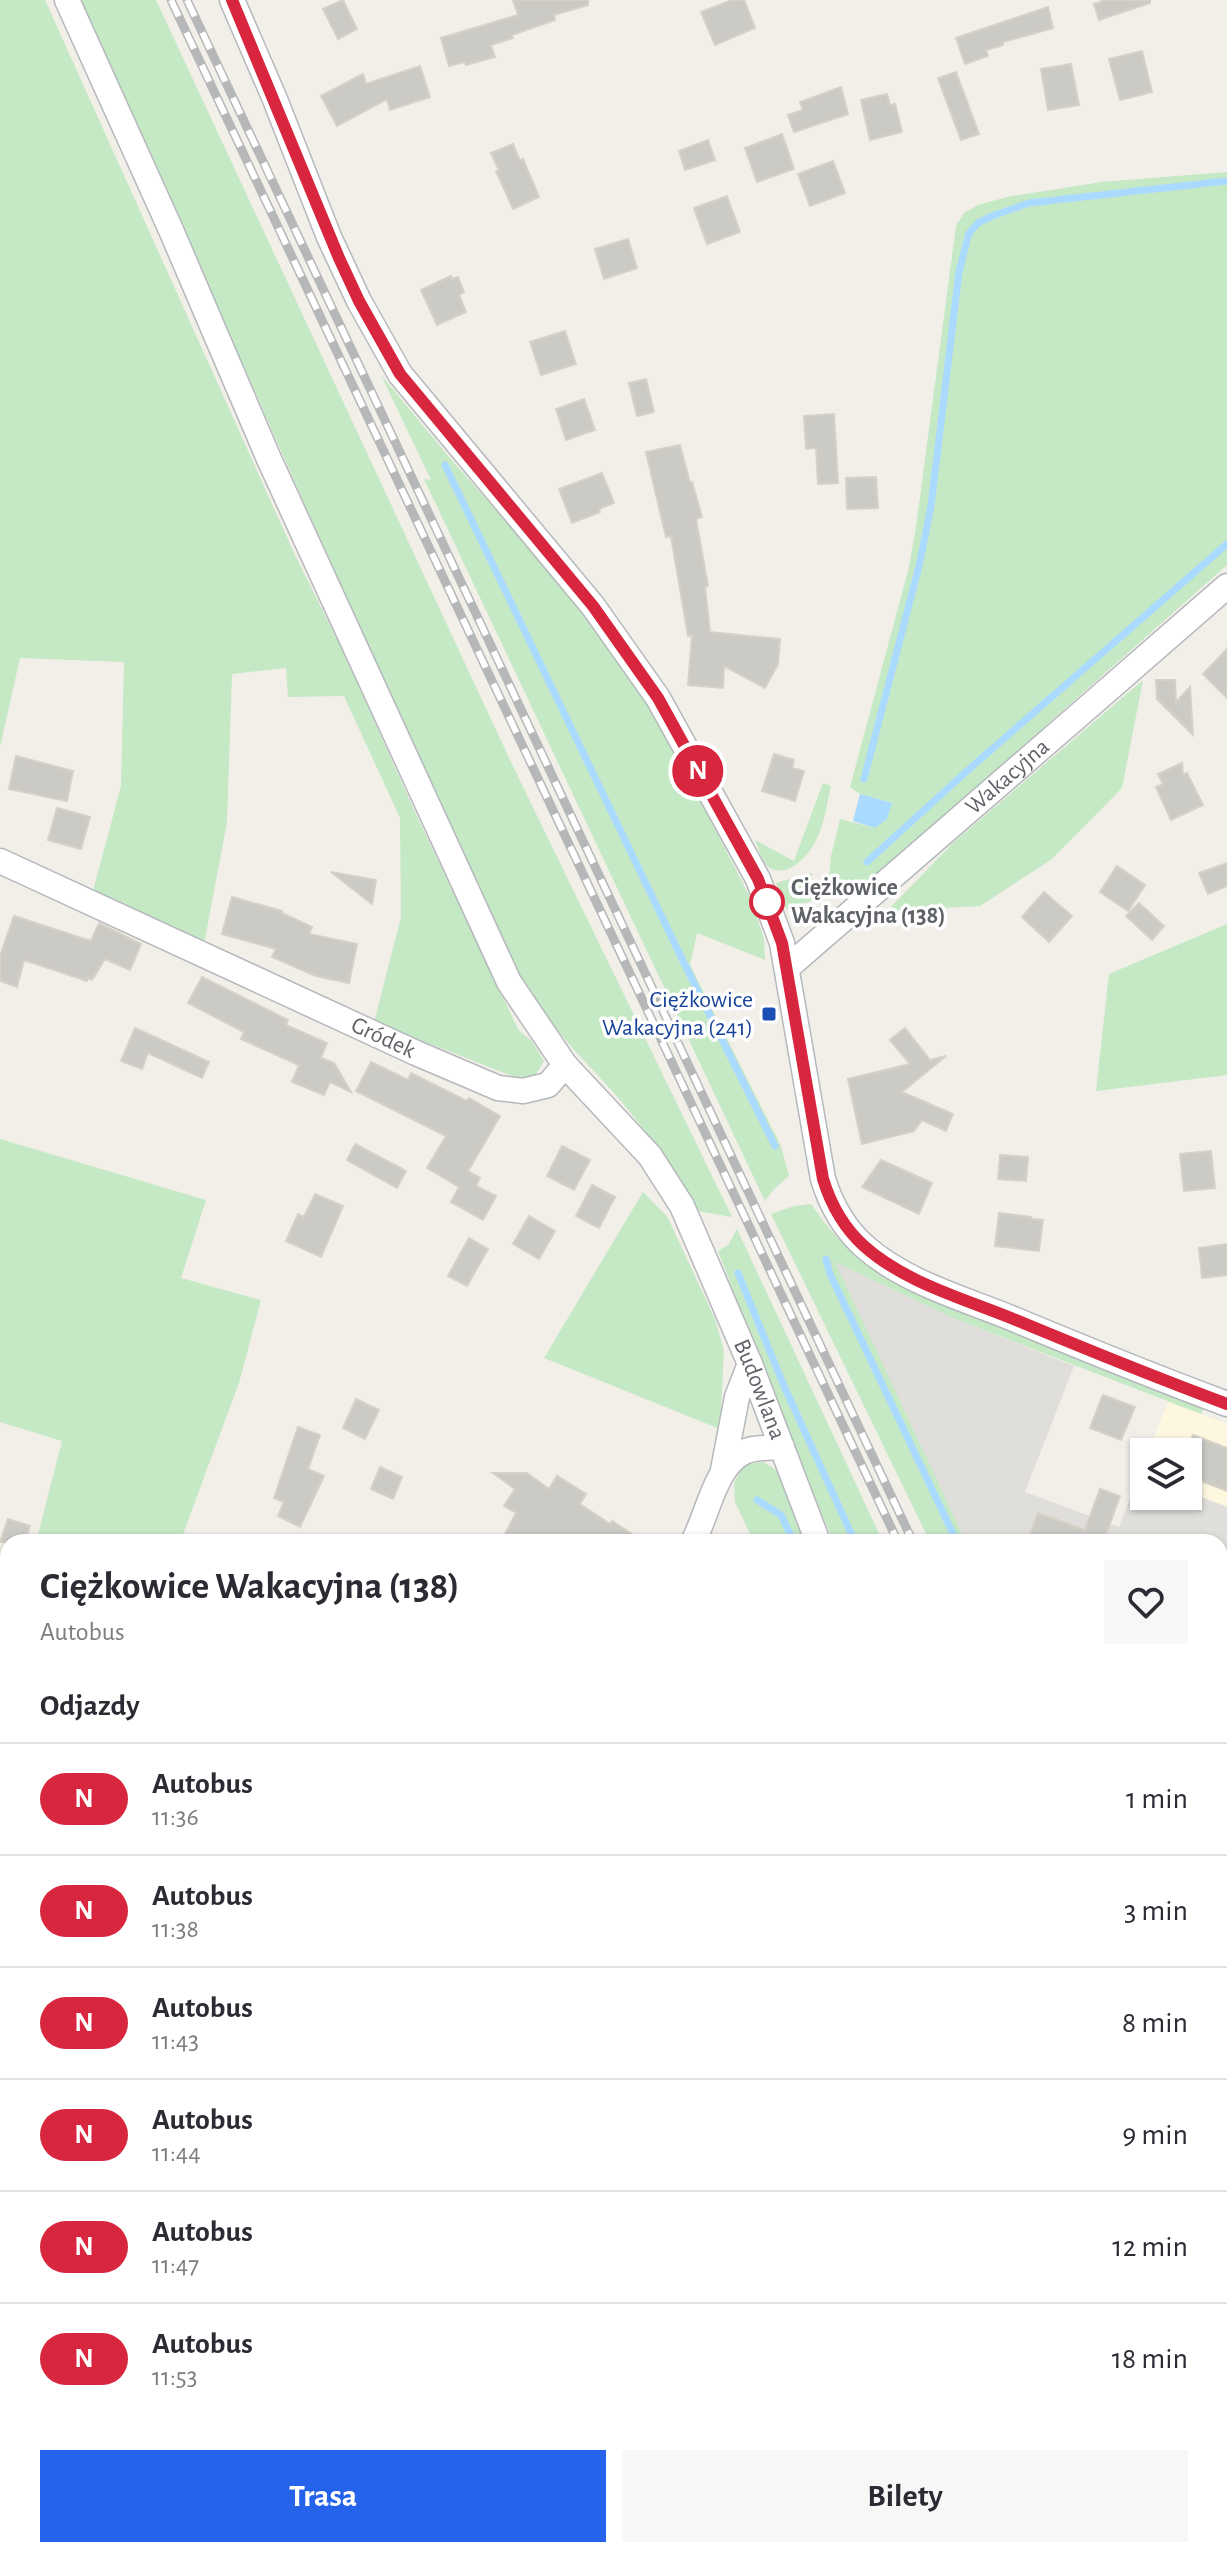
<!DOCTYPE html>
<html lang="pl">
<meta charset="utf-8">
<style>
:root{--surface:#fff;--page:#f7f7f7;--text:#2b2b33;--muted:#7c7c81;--line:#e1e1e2;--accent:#2563eb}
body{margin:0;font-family:"Alegreya Sans",sans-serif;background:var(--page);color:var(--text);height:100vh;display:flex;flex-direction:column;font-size:30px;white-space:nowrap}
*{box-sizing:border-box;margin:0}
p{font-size:26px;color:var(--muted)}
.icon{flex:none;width:44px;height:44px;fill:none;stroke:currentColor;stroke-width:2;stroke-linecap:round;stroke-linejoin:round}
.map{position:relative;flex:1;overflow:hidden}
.side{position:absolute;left:0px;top:1534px;width:1228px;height:1024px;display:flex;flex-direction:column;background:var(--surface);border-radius:24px 24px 0 0;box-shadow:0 2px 6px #0004}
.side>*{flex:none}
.badge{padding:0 16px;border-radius:26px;font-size:28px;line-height:52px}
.tools{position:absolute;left:1130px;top:1438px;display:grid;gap:16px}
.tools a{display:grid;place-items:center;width:72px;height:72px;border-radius:0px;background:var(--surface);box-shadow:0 2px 6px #0004;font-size:40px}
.map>.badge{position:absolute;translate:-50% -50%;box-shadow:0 0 0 4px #fff}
h2{padding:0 40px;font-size:30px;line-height:72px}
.round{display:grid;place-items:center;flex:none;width:84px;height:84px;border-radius:0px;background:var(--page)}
.overview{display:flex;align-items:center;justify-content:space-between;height:136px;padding:0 40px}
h1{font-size:38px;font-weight:700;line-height:60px}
.cta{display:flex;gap:16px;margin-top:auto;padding:16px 40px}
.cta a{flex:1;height:92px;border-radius:0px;background:var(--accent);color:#fff;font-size:32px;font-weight:700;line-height:92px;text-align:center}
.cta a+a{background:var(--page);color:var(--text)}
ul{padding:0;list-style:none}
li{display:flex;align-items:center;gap:24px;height:112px;padding:0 40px;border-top:2px solid var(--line)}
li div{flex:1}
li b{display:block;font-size:30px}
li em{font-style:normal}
li .badge{min-width:88px;font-weight:700;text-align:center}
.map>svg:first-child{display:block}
.commercial{fill:#fef7e0}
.industrial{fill:#e0deda}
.green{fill:#c5e8c5}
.water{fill:#aadaff}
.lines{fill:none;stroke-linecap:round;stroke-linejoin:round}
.stream{stroke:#aadaff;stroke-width:7}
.building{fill:#cccac5;stroke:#d6d1c6;stroke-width:2}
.minor-casing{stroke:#b5b8bc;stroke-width:27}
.minor{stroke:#fff;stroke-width:24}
.rail-casing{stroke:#b6b7b8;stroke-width:9}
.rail{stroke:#fff;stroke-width:6;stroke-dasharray:18;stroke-linecap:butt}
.line-casing{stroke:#fff;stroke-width:18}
.line{stroke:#d7263d;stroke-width:12}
.stop-dot{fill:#fff;stroke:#d7263d;stroke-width:4}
.transit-dot{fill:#1a4fb4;stroke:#fff;stroke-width:3}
.labels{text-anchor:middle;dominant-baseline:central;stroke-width:7;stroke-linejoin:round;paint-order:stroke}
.street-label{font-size:24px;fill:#5f6368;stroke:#fff}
.stop-label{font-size:24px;font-weight:bold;fill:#5f6368;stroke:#fff;text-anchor:start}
.transit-label{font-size:24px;fill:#164399;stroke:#fff;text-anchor:end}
</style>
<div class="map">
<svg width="1227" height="2558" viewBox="0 0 1227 2558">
<rect width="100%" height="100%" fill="#f1efe8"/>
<path class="commercial" d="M1168 1402 1227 1424V1507L1188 1492V1452H1148Z"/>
<path class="industrial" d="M834 1261 953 1318 1074 1366 1025 1492 1119 1527 1140 1474 1144 1476V1496H1188V1492L1227 1507V1564L1220 1583V1542H966Z"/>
<path class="green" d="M0 0H45L294 553 342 649 414 810 519 1031 531 1040 544 1061 535 1076 517 1078 374 1022 401 917 400 818 344 696 288 697 286 668 232 674 227 822 204 944 93 891 121 786 124 662 20 658 0 747Z
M81 0H156L510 760 732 1217 697 1211C672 1168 646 1129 613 1092 590 1066 565 1042 545 1014 505 960 481 895 452 836Z
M1227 172V565L856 894 828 886 831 856 840 819 875 828 891 803 860 794 850 787 909 567 916 527 956 226 964 213 978 205 1007 197 1102 182Z
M381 375 449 457 533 552 622 663 666 734 751 899 764 939 765 960 697 933 690 965 781 1146 789 1176 775 1188 765 1201 424 479 431 480Z
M1143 680 1122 788 1052 859 980 906 887 911 954 842Z
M823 783 831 786C827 802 825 821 818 836 812 852 790 879 770 868 762 863 759 849 755 840L794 861Z
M812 873 811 901 786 909 776 883Z
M1227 924V1075L1096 1091 1109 974Z
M0 1139 206 1200 181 1278 261 1300 239 1383 180 1542H36L62 1441 0 1422Z
M643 1192 667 1216 715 1319 724 1351 720 1429 544 1358Z
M811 1204C838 1242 852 1255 890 1281L1204 1407 1201 1414 953 1318 835 1262 966 1542H930L771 1214 794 1206Z
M737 1229 883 1542H834L803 1472 718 1251 728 1245Z
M763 1462 778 1471 809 1542H754L735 1502 734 1483 744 1465Z
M0 2000 8 2002V2550H880L883 2558H0Z
M1220 2255 1227 2270V2558H1219L1217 2550H1220V2406L1223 2392 1220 2385Z"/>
<path class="water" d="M860 794 892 803 887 819 875 828 853 821Z"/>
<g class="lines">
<path class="stream" d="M445 465 685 965 775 1146
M864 779 920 562 931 506 959 272 969 233 978 223 992 216 1029 203 1227 181
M867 862 967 771 1227 544
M826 1259 830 1274 957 1542
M738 1273 784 1386 855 1542
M757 1500 781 1515 794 1542
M1220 2110 1227 2124
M1220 2326 1227 2341
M906 2558 910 2550"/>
</g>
<path class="building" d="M343 0 357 29 338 39 323 9Z
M513 0H588V5L554 15 555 20 512 35 513 38 491 45 495 57 466 65 465 62 449 66 441 38 518 15Z
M732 0H744L755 28 715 45 701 12Z
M1105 0H1150V3L1099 20 1094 4Z
M1048 7 1053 28 1003 42V45L986 50 988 56 965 64 956 38Z
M1142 51 1152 92 1120 100 1109 59Z
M1071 64 1079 105 1048 110 1041 69Z
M420 66 430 97 390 110 387 99 337 126 321 96 363 74 366 84Z
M956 72 979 134 961 140 938 78Z
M841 87 848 114 794 132 788 115 803 110 800 102Z
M887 94 890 105 895 104 902 132 870 140 861 100Z
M782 134 794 169 757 182 745 148Z
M708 140 715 160 685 170 679 151Z
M513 144 520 161 523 159 539 197 513 209 496 171 499 170 491 153Z
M833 161 845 193 810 206 798 174Z
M727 196 740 232 707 244 694 208Z
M628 239 637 268 604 279 595 249Z
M451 276 452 279 458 277 464 292 459 295 466 312 437 325 421 290Z
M565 331 576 364 541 375 530 342Z
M646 379 654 412 637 416 629 383Z
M584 399 595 430 566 440 556 409Z
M834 414 838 483 818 484 816 448 806 449 804 416Z
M680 445 690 483 692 482 702 517 696 519 708 586 705 587 710 632 780 639 778 664 765 688 724 666 723 688 688 685 692 635 688 636 671 536 666 537 646 452Z
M602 473 614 503 599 509 600 512 572 523 559 489Z
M876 477 878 508 847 509 846 478Z
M1227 649V698L1203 674Z
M1156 680H1175L1176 702 1190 687 1193 735 1157 699Z
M774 754 794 760 792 768 804 771 795 801 762 791Z
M16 756 73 771 67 801 9 789Z
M1182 763 1183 775 1187 773 1203 805 1171 820 1156 787 1163 784 1158 774Z
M57 808 90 817 81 849 48 840Z
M1227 863V886L1208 894 1199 873Z
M1117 866 1145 885 1128 911 1100 892Z
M331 872 376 880 372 904Z
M1044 892 1072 916 1049 942 1022 917Z
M232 897 282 911V913L312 927 309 934 357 944 349 983 316 976 272 957 276 949 222 934Z
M1139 903 1164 926 1152 940 1126 916Z
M14 916 91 941 99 923 141 944 130 970 105 959 92 980 88 978 87 981 24 960 17 987 0 981V956Z
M202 977 288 1020 286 1025 327 1043 321 1058 334 1063 351 1092 330 1082 324 1095 292 1082 299 1065 241 1039 244 1032 188 1003Z
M135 1028 209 1062 202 1078 148 1053 142 1069 121 1061Z
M905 1028 930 1060 946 1056 902 1092 953 1114 946 1131 922 1120 914 1131 862 1144 848 1079 910 1064 890 1040Z
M371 1062 408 1080 411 1073 467 1101 469 1098 500 1116 468 1171 480 1178 476 1186 496 1196 483 1220 451 1202 459 1187 427 1168 446 1136 356 1091Z
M355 1144 406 1171 397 1188 347 1160Z
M562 1146 590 1160 574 1190 547 1176Z
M1211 1151 1215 1188 1184 1191 1180 1154Z
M1000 1155 1028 1157 1026 1181 998 1179Z
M881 1160 932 1183 919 1214 862 1187Z
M592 1185 615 1197 599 1228 576 1216Z
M315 1194 343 1206 321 1257 286 1241 298 1214 304 1217Z
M999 1213 1031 1217V1219L1043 1220 1039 1251 995 1246Z
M529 1216 555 1231 539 1259 513 1244Z
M469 1238 488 1249 467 1286 448 1276Z
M1227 1244V1275L1202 1278 1199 1248Z
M1103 1395 1135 1407 1121 1440 1090 1428Z
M356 1399 379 1410 365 1439 343 1428Z
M298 1427 320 1435 308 1469 324 1476 300 1527 278 1516 284 1502 274 1498Z
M1193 1435 1227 1448V1491L1188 1476V1449Z
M380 1467 402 1477 393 1499 371 1489Z
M493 1473H527L549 1489 557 1476 586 1494 580 1504 610 1524 612 1521 644 1542H501L516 1513 504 1506 515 1489Z
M1100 1489 1120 1496 1105 1537 1112 1539V1542H1027L1038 1513 1085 1530Z
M8 1519 30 1526 25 1542H0Z"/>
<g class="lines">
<defs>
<g id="minor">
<path id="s1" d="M67 0 171 230 269 459 509 982 565 1065 650 1156 682 1206 750 1364 818 1542"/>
<path d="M232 0 274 97 329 237 359 301 400 374 593 606 658 698 758 879 782 943 823 1179C831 1205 843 1227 864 1246 904 1282 962 1298 1011 1318 1083 1348 1154 1377 1227 1404"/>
<path id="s2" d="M0 861 416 1053 498 1088 523 1091 548 1085 565 1065"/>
<path id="s3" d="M787 968C934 840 1081 714 1227 586"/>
<path d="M723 1470 737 1397 750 1364"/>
<path d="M693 1542C708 1514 715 1466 744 1452 754 1447 771 1448 782 1447"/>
<path d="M1220 1634 1227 1615"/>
<path d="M0 1695 8 1693"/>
<path d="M961 2558V2550"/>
</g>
</defs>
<use href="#minor" class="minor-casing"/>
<use href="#minor" class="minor"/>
<defs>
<path id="rail" d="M171 0 898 1542
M187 0 913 1542
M1220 2193 1227 2208
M1220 2225 1227 2240"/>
</defs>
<use href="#rail" class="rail-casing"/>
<use href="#rail" class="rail"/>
</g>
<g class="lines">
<defs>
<path id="line" d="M232 0 339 258 359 301 400 374 593 606 658 698 758 879 782 943 823 1179C831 1205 843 1227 864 1246 904 1282 962 1298 1011 1318 1083 1348 1154 1377 1227 1404"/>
</defs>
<use href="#line" class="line-casing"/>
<use href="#line" class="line"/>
</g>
<circle class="stop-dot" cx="767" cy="902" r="16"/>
<rect class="transit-dot" x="761" y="1006" width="16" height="16" rx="4"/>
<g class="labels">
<g class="street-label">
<text stroke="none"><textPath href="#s3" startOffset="292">Wakacyjna</textPath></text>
<text stroke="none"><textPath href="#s2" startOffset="422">Gródek</textPath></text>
<text stroke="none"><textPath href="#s1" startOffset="1560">Budowlana</textPath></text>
</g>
<g class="stop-label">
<text x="791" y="888">Ciężkowice<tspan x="791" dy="28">Wakacyjna (138)</tspan></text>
</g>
<g class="transit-label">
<text x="753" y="1000">Ciężkowice<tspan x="753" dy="28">Wakacyjna (241)</tspan></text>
</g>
</g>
</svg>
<div class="tools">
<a><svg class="icon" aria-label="layers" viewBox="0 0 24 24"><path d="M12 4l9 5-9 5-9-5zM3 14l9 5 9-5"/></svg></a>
</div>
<b class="badge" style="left:698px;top:771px;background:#d7263d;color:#fff">N</b>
<section class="side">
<div class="overview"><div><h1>Ciężkowice Wakacyjna (138)</h1><p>Autobus</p></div><a class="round"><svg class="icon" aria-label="heart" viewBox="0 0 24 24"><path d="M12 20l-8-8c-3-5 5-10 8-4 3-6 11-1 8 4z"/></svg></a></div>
<h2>Odjazdy</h2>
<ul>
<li><span class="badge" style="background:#d7263d;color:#fff">N</span><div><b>Autobus</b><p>11:36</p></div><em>1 min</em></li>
<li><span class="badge" style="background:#d7263d;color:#fff">N</span><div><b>Autobus</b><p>11:38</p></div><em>3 min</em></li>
<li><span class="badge" style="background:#d7263d;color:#fff">N</span><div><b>Autobus</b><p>11:43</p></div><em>8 min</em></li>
<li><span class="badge" style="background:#d7263d;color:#fff">N</span><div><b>Autobus</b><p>11:44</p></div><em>9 min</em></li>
<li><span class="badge" style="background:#d7263d;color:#fff">N</span><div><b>Autobus</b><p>11:47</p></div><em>12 min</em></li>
<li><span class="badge" style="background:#d7263d;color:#fff">N</span><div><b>Autobus</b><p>11:53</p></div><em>18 min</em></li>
</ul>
<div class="cta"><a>Trasa</a><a>Bilety</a></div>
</section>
</div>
